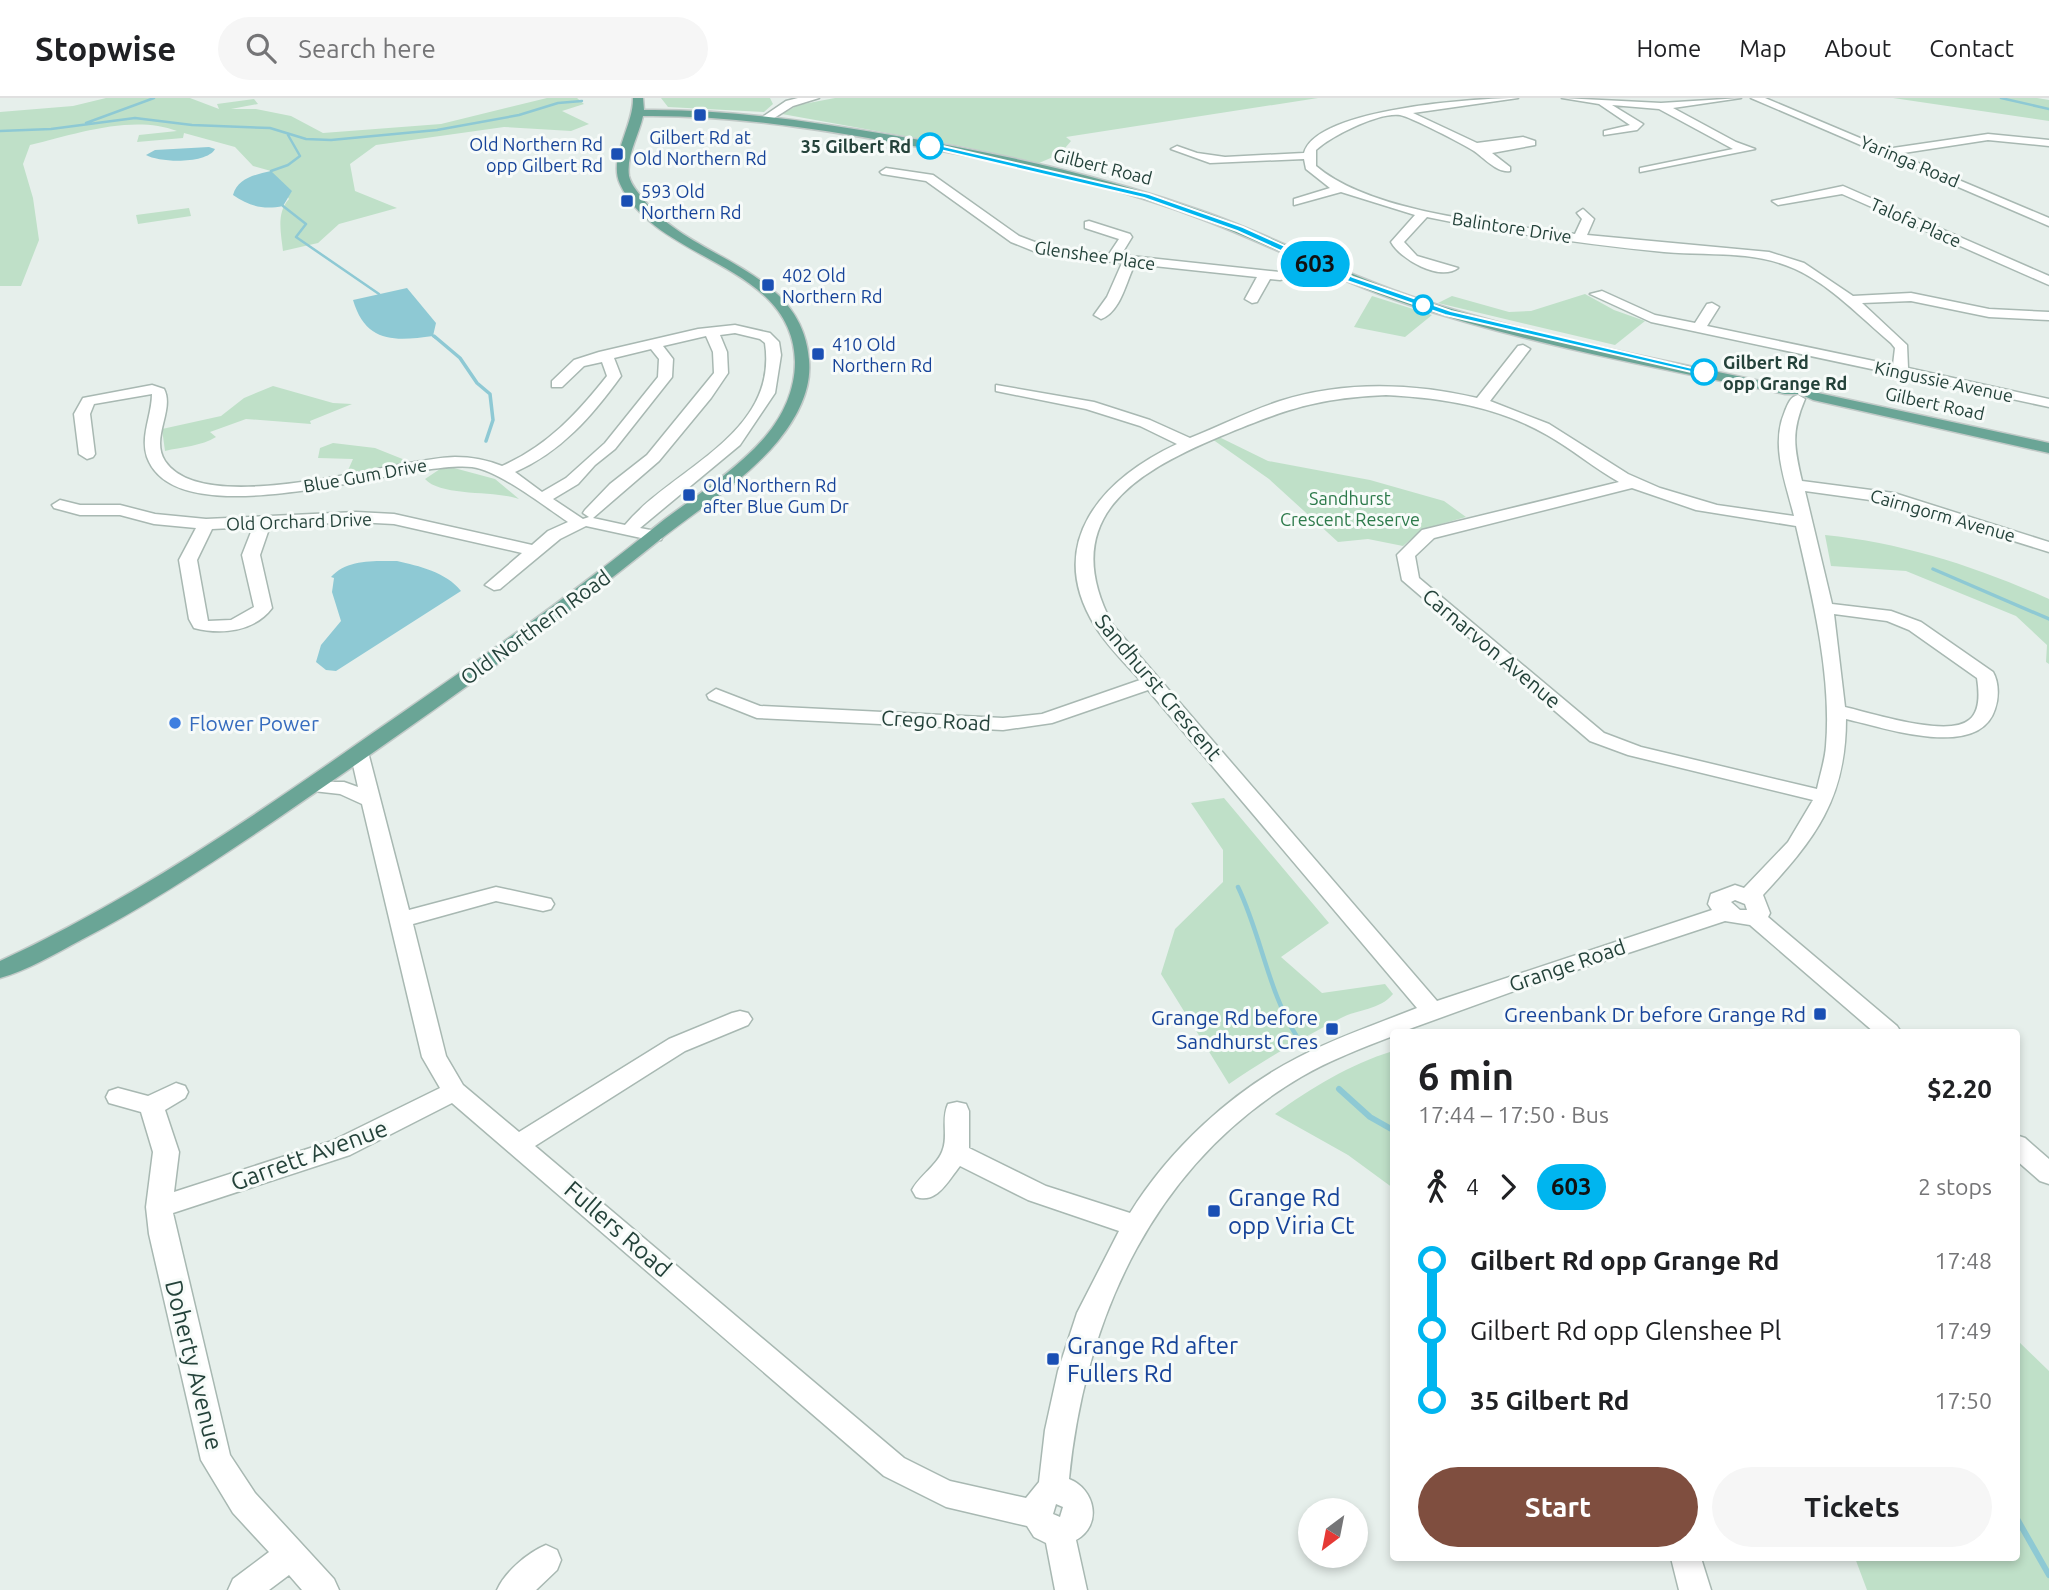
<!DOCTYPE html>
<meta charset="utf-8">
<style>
:root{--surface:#fff;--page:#f6f6f6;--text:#202124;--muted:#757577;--line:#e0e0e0;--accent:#7f4e3f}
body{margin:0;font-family:Ubuntu,sans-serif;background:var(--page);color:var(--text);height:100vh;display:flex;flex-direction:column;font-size:26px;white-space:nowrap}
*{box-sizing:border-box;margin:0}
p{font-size:23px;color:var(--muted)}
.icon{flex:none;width:38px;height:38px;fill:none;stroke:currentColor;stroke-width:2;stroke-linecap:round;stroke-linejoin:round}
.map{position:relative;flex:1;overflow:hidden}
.drawer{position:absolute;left:1390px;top:931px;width:630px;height:532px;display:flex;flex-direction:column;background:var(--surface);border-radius:7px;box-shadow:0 4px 10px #0003}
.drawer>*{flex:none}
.badge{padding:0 14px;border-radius:23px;font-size:24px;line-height:46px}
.needle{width:46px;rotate:212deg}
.fabs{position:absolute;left:1298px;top:1400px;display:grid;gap:14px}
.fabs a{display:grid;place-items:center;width:70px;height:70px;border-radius:50%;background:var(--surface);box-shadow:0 4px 10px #0003;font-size:35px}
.map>.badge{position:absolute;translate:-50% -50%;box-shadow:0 0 0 4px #fff}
.legs{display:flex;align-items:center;gap:10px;height:77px;padding:0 28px;font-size:23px}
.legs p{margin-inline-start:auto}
.headline{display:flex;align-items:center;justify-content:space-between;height:119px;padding:0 28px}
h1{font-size:38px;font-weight:700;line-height:52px}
.button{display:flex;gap:14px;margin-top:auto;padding:14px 28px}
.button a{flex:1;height:80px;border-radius:42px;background:var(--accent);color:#fff;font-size:28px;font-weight:700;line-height:80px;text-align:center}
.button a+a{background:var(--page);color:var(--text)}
ul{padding:0 28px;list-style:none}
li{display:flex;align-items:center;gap:24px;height:70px;font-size:26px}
li i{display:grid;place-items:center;width:10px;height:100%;margin:0 9px;background:currentColor}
li i::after{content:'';width:18px;height:18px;margin:-9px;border:5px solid;border-radius:50%;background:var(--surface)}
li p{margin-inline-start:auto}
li:first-child i{background:linear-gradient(#0000 50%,currentColor 0)}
li:last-child i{background:linear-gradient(currentColor 50%,#0000 0)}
header{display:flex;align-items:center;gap:42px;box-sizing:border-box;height:98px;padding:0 35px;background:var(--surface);border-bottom:2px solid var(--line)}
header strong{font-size:33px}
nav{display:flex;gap:38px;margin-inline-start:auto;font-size:24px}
.search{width:490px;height:63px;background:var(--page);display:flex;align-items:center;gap:18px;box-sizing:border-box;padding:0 24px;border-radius:38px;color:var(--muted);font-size:26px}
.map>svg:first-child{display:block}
.green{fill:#bfe0c8}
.water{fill:#8ec9d4}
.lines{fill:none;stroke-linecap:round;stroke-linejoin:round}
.stream-far3{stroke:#8ec9d4;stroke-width:2.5}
.stream-far2{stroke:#8ec9d4;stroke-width:3.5}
.stream-far1{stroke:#8ec9d4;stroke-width:4.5}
.stream{stroke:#8ec9d4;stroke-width:6}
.minor-casing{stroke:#a8b8b2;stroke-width:3}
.major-casing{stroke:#c2cac8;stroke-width:3}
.minor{fill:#fff;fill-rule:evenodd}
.major{fill:#6aa596;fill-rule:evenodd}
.line-1{fill:#00b5ef;stroke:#fff;stroke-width:2}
.transit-dot{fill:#1a4fb4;stroke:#f7fbf9;stroke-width:2.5}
.stop-1-dot{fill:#fff;stroke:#00b5ef;stroke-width:3.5}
.shop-dot{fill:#3f7fe0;stroke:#f7fbf9;stroke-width:2.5}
.labels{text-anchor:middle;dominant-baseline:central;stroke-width:6;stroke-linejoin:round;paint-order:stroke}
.far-transit-label{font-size:18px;fill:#164399;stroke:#f7fbf9;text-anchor:start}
.far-stop-label{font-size:18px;font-weight:bold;fill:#24423a;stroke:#f7fbf9;text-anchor:end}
.far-street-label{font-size:18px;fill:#24423a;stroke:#f7fbf9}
.far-park-label{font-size:18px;fill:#2d7a4b;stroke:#f7fbf9}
.street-label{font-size:21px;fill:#24423a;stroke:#f7fbf9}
.shop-label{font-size:21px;fill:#366cbe;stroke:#f7fbf9;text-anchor:start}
.transit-label{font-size:21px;fill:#164399;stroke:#f7fbf9;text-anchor:end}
.near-street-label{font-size:24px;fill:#24423a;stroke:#f7fbf9}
.near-transit-label{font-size:24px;fill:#164399;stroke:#f7fbf9;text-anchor:start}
</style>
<header>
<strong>Stopwise</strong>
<div class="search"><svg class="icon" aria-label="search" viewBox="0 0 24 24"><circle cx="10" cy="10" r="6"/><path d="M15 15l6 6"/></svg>Search here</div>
<nav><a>Home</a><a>Map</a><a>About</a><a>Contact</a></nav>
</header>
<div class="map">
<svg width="2049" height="1492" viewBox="0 0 2049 1492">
<rect width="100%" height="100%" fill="#e6efeb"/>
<path class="green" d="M106 0H190L219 11 217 6 254 1 258 6 231 11H256L291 18 323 35 441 26 547 0H577L584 6 562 13 589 26 571 33 504 29 376 47 350 66 355 93 397 110 339 126 318 145 283 153C281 135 276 115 289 101L271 73 253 68 235 49 184 35 183 40 137 44 139 37 177 33C133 16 75 36 30 47L23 66 33 100 39 142 21 188H0V14L73 8Z
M661 0H770L773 6 764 14 668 9Z
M835 0H1318L1066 39 1071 43 1060 56 1039 65 965 49 782 16 798 7Z
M1893 0H2037L2049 2V23Z
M189 110 191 118 138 126 136 117Z
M1585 196 1614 212 1645 223 1615 247 1438 205 1452 198 1509 214 1531 213Z
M1372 198 1432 217 1405 239 1354 229Z
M273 288 333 305 352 306 310 323 311 326 246 321 210 334 216 339C202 348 181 349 165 353L162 331 221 318 244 300Z
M1219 339 1268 363 1370 382 1444 403 1466 419 1423 431 1403 448 1368 441 1338 444 1269 381 1212 341Z
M333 345 375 350 405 362 398 367 345 379 353 361 318 360 320 350Z
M454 370 495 381 519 401C494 392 441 399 425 381L440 371Z
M1825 437C1904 445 1977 469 2049 501V566L2046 564 2047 547 2016 518 1906 473 1831 468Z
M1224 700 1329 825 1281 859 1322 895 1385 886 1393 896C1380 912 1358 911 1341 920 1302 940 1265 961 1229 986L1161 876 1175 831 1223 784V752L1191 705Z
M1393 953V1090L1348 1057 1275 1016C1313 989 1348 967 1393 953Z
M2016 1241 2049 1273V1492H1867L1855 1460H2016Z"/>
<path class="water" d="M209 49 215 51C207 66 160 65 146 57L155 52Z
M271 73 292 93 283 108C263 112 249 108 233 97 238 80 254 77 271 73Z
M407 190 436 225 433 238C396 243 366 246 353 202Z
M397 463C419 468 446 474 461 493L336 573 326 572 316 564 321 547 341 523 332 494 334 480 331 479C347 461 374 463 397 463Z"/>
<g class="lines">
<path class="stream-far3" d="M2001 0 2049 11
M86 25 154 0
M0 33 51 31 135 20 192 27 270 30 306 41 331 42 437 32 519 17 558 5 582 3
M271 73 288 67 300 58 288 37
M283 108 306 126 296 139 379 196
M433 238 436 240"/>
<path class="stream-far2" d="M434 238 460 260 477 285 490 296 493 322 486 343
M1933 471 2049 521"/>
<path class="stream-far1" d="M1238 789C1262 839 1268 895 1299 942"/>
<path class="stream" d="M1339 991 1370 1019 1393 1032
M2016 1419 2049 1477"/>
<defs>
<path id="minor" d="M798 0H819L793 8 771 22 761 20 786 3Z
M1518 0 1413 15 1477 45 1523 39 1535 43V47L1492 55 1510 69V73C1497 75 1484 60 1474 53 1463 46 1411 19 1400 17 1379 14 1331 38 1316 52V68C1372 116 1502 126 1575 136L1582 121 1577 115 1583 111 1594 121 1587 137 1769 154 1804 165 1853 198 1911 195 1989 211 2049 214V222L1989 219 1911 203 1862 205 1907 247 1908 270 2049 301V309L1651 224 1590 196 1602 193 1655 217 1695 225 1707 206 1712 205 1719 209 1707 228 1893 267 1895 250 1891 245C1860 219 1832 188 1795 171 1754 152 1707 158 1664 154 1584 146 1505 135 1427 119L1404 144 1417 158 1458 170C1440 184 1400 161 1391 144L1415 117 1341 94 1294 107V101L1330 90 1306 71 1304 61 1210 65 1171 51 1177 48 1197 55 1225 59 1304 55C1316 10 1479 0 1518 0Z
M1562 0 1661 5 1741 0 1673 10 1736 44 1755 51 1640 74V70L1733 51 1659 11 1612 7 1643 26 1637 32 1604 37V33L1630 27 1599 6Z
M1751 0H1765L1886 51 1988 36 2049 42V48L1988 42 1897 56 2049 120V128Z
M886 70 933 77 1019 138 1048 149 1109 156 1119 141 1085 130V124L1089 123 1130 136 1132 139 1121 157 1280 174 1323 165 1330 169 1280 182 1270 181 1257 204 1252 205 1245 201 1257 179 1135 166C1126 183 1121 214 1101 221L1094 217 1107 199 1122 165 1041 156 1011 144 926 83 882 76 880 74Z
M1843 88 2049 178V187L1842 96 1778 107 1772 103Z
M735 227 770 235 779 244 781 257 775 295 740 347 640 430 661 434 663 438 661 442 655 443 586 428 560 441 500 491 494 492 485 487 522 455 394 426 356 424 270 428 260 457 272 510C254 534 221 537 194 530L189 521 179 462 196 430 154 426 120 417H80L54 410 52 407 60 402 80 407H120L155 416 206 421 356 414 394 416 532 447 548 433 568 424C544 408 500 373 472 369 410 361 178 445 147 359 140 338 152 317 152 296L94 306 90 316 95 356 93 359 87 361 79 356 74 316 83 300 152 287 164 291C175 312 150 340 165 363 205 423 396 360 455 359 472 359 487 362 502 368 547 348 577 316 607 278L602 264 584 268 562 289H552V283L574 262 599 254 698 231ZM735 235 760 241 765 245C779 337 672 370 625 427L593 420 659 363 711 300 728 275 727 254 720 237ZM706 238 713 254 714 275 647 357 610 386 585 412 583 415 589 419 583 421 553 401 578 386 595 367 615 351 672 279 673 261 663 248ZM651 251 659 261 658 279 605 345 566 380 542 394 515 374C561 354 592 318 621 278L614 260ZM253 429 242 457 254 509 231 522 208 523 197 462 212 431Z
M1523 247 1530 251 1490 303 1549 326 1628 376 1660 390 1717 407 1794 418C1786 385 1770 347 1785 313 1788 306 1790 299 1798 297L1805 301C1791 334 1794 349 1802 383L1894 395 2049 444V454L1892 405 1805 393 1832 506 1891 513 1921 524 1993 574C1999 584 1999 600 1995 611 1979 663 1882 629 1846 621 1846 701 1815 741 1763 797L1770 815 1768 819 1897 928 1901 934H1874L1750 827 1725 823 1528 888 1401 934H1393V938C1362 950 1330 962 1301 979 1155 1065 1085 1218 1069 1381 1095 1391 1103 1427 1076 1442L1087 1492H1055L1046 1445 1034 1439 1027 1428 946 1409 884 1378 452 1005 350 1057 173 1115 230 1357 255 1395 334 1481 339 1492H302L289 1477 269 1492H228L233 1481 269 1454 233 1415 201 1362 149 1136 146 1109 153 1054 141 1014 109 1005 106 999 109 993 118 990 148 998 176 985 185 988 188 994 185 1000 165 1012 179 1054 174 1094 332 1043 440 990 422 959 362 706 340 696 304 692 301 688 304 684H344L358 689 350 654 353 650H367L409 812 496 789 551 801 554 806 551 811 543 813 496 803 413 826 446 958 463 987 519 1034 669 941 732 915 740 913 748 915 752 921 748 927 685 953 535 1048 904 1360 950 1383 1026 1400 1039 1384 1045 1332 1058 1273 1077 1215 1119 1133 1028 1102 960 1068C948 1083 937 1106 916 1099L912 1092C919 1078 939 1066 943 1051 948 1037 941 1021 948 1006L957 1004 966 1006 969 1013V1050L1046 1088 1130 1115C1169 1052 1231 994 1297 960 1335 940 1377 926 1417 910L1148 592 1052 625 1003 632 757 620 709 601 707 597 716 591 760 608 1003 620 1042 616 1140 582C1125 565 1107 548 1095 528 1044 445 1102 381 1177 346L1140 328 1086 311 996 293V287L1094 304 1150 322 1190 340C1220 328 1249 313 1280 303 1344 283 1412 285 1477 300L1518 248ZM1386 297C1442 300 1497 308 1547 337 1572 351 1594 370 1619 384L1422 432 1397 457 1402 482 1590 643 1628 657 1813 702 1788 744 1744 790 1735 787 1711 796 1708 806 1712 812 1437 903 1112 526C1057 421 1133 375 1221 338 1284 312 1316 300 1386 297ZM1632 390 1696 412 1796 428C1812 497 1832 577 1826 648 1825 662 1820 677 1817 691L1641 649 1604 635 1419 480 1415 458 1434 440ZM1834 516 1887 523 1909 532 1977 580C1979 593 1981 613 1969 622 1948 640 1871 615 1845 609ZM1735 802 1745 806 1747 812H1740L1731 804ZM1056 1406 1063 1409 1060 1419 1053 1416Z
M2016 1037 2025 1040 2049 1061V1086L2040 1083 2016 1062Z
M546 1447 557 1452 561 1462 557 1472 536 1492H497C505 1474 527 1455 546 1447Z
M1671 1460H1701L1711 1492H1679Z"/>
<path id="major" d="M633 0H643L644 12C727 11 809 23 891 37 997 55 1101 77 1202 113 1277 139 1346 178 1422 202 1540 240 1663 262 1785 288L1803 287 1818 295 2049 345V355L1813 302 1800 296H1785C1659 270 1532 247 1410 207 1336 183 1268 145 1196 119 1099 83 998 62 896 45 812 30 728 17 643 18 639 37 626 58 629 78 631 87 638 94 643 101 691 163 802 169 809 262 812 292 796 321 778 343 744 384 697 412 657 444 534 543 404 634 274 723 211 766 148 807 81 842 55 856 28 872 0 880V863C131 802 249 722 367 639 444 586 521 533 595 476 619 458 642 439 665 421 700 395 737 371 765 339 783 318 795 292 795 264 793 164 656 165 620 86 608 60 634 27 633 0Z"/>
</defs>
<use href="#minor" class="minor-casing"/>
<use href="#major" class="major-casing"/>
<use href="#minor" class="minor"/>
<use href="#major" class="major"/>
</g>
<path class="line-1" d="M930 45 1149 96 1243 129 1353 179 1451 213 1709 274 1704 277 1445 217 1347 183 1237 133 1144 100 927 49Z"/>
<g class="transit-dot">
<rect x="693" y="10" width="14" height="14" rx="3.5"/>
<rect x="610" y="49" width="14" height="14" rx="3.5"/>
<rect x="620" y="96" width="14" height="14" rx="3.5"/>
<rect x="761" y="180" width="14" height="14" rx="3.5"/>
<rect x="811" y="249" width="14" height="14" rx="3.5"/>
<rect x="682" y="390" width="14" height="14" rx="3.5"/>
<rect x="1813" y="909" width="14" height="14" rx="3.5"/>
<rect x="1325" y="924" width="14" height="14" rx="3.5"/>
<rect x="1207" y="1106" width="14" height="14" rx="3.5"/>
<rect x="1046" y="1254" width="14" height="14" rx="3.5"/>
</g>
<g class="stop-1-dot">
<circle cx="930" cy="48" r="12"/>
<circle cx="1423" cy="207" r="9"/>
<circle cx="1704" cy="274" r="12"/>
</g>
<circle class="shop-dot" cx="175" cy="625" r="7"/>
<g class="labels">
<g class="far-transit-label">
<text x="700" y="39" text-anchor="middle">Gilbert Rd at<tspan x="700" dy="21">Old Northern Rd</tspan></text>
<text x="603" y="46" text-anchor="end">Old Northern Rd<tspan x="603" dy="21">opp Gilbert Rd</tspan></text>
<text x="641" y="93">593 Old<tspan x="641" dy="21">Northern Rd</tspan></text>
<text x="782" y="177">402 Old<tspan x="782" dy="21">Northern Rd</tspan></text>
<text x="832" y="246">410 Old<tspan x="832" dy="21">Northern Rd</tspan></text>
<text x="703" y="387">Old Northern Rd<tspan x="703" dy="21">after Blue Gum Dr</tspan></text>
</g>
<g class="far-stop-label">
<text x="911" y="48">35 Gilbert Rd</text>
<text x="1723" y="264" text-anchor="start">Gilbert Rd<tspan x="1723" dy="21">opp Grange Rd</tspan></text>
</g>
<g class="far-street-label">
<text transform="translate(1910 63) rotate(23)">Yaringa Road</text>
<text transform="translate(1103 68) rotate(14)">Gilbert Road</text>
<text transform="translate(1916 124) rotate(24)">Talofa Place</text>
<text transform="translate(1512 129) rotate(9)">Balintore Drive</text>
<text transform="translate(1095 157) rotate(8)">Glenshee Place</text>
<text transform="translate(1944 283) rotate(12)">Kingussie Avenue</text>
<text transform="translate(1935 305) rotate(12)">Gilbert Road</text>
<text transform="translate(365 377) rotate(-10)">Blue Gum Drive</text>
<text transform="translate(1943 417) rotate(16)">Cairngorm Avenue</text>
<text transform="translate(299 423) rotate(-2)">Old Orchard Drive</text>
</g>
<g class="far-park-label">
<text x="1350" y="400">Sandhurst<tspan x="1350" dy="21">Crescent Reserve</tspan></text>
</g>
<g class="street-label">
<text transform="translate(535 529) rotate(-36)">Old Northern Road</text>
<text transform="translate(1492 550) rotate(40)">Carnarvon Avenue</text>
<text transform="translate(1159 589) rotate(50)">Sandhurst Crescent</text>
<text transform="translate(936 622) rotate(3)">Crego Road</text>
<text transform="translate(1567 867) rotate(-19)">Grange Road</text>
</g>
<g class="shop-label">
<text x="189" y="625">Flower Power</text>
</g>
<g class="transit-label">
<text x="1806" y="916">Greenbank Dr before Grange Rd</text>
<text x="1318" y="919">Grange Rd before<tspan x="1318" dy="24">Sandhurst Cres</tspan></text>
</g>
<g class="near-street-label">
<text transform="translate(309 1057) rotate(-20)">Garrett Avenue</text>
<text transform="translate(618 1131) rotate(41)">Fullers Road</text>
<text transform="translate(194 1267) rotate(76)">Doherty Avenue</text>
</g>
<g class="near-transit-label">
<text x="1228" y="1099">Grange Rd<tspan x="1228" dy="28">opp Viria Ct</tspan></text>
<text x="1067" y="1247">Grange Rd after<tspan x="1067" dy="28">Fullers Rd</tspan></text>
</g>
</g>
</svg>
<div class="fabs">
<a><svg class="needle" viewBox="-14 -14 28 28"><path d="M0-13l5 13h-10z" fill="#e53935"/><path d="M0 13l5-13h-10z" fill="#757577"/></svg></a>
</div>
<b class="badge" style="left:1315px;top:166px;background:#00b5ef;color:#111">603</b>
<section class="drawer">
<div class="headline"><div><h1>6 min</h1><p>17:44 – 17:50 · Bus</p></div><b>$2.20</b></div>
<div class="legs"><svg class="icon" aria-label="walk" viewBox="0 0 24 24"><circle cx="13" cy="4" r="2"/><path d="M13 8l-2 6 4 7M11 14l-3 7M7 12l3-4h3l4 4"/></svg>4<svg class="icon" aria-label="forward" viewBox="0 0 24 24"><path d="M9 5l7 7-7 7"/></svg><b class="badge" style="background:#00b5ef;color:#111">603</b><p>2 stops</p></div>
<ul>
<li><i style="color:#00b5ef"></i><b>Gilbert Rd opp Grange Rd</b><p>17:48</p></li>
<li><i style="color:#00b5ef"></i><span>Gilbert Rd opp Glenshee Pl</span><p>17:49</p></li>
<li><i style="color:#00b5ef"></i><b>35 Gilbert Rd</b><p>17:50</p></li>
</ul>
<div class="button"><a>Start</a><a>Tickets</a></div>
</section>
</div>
